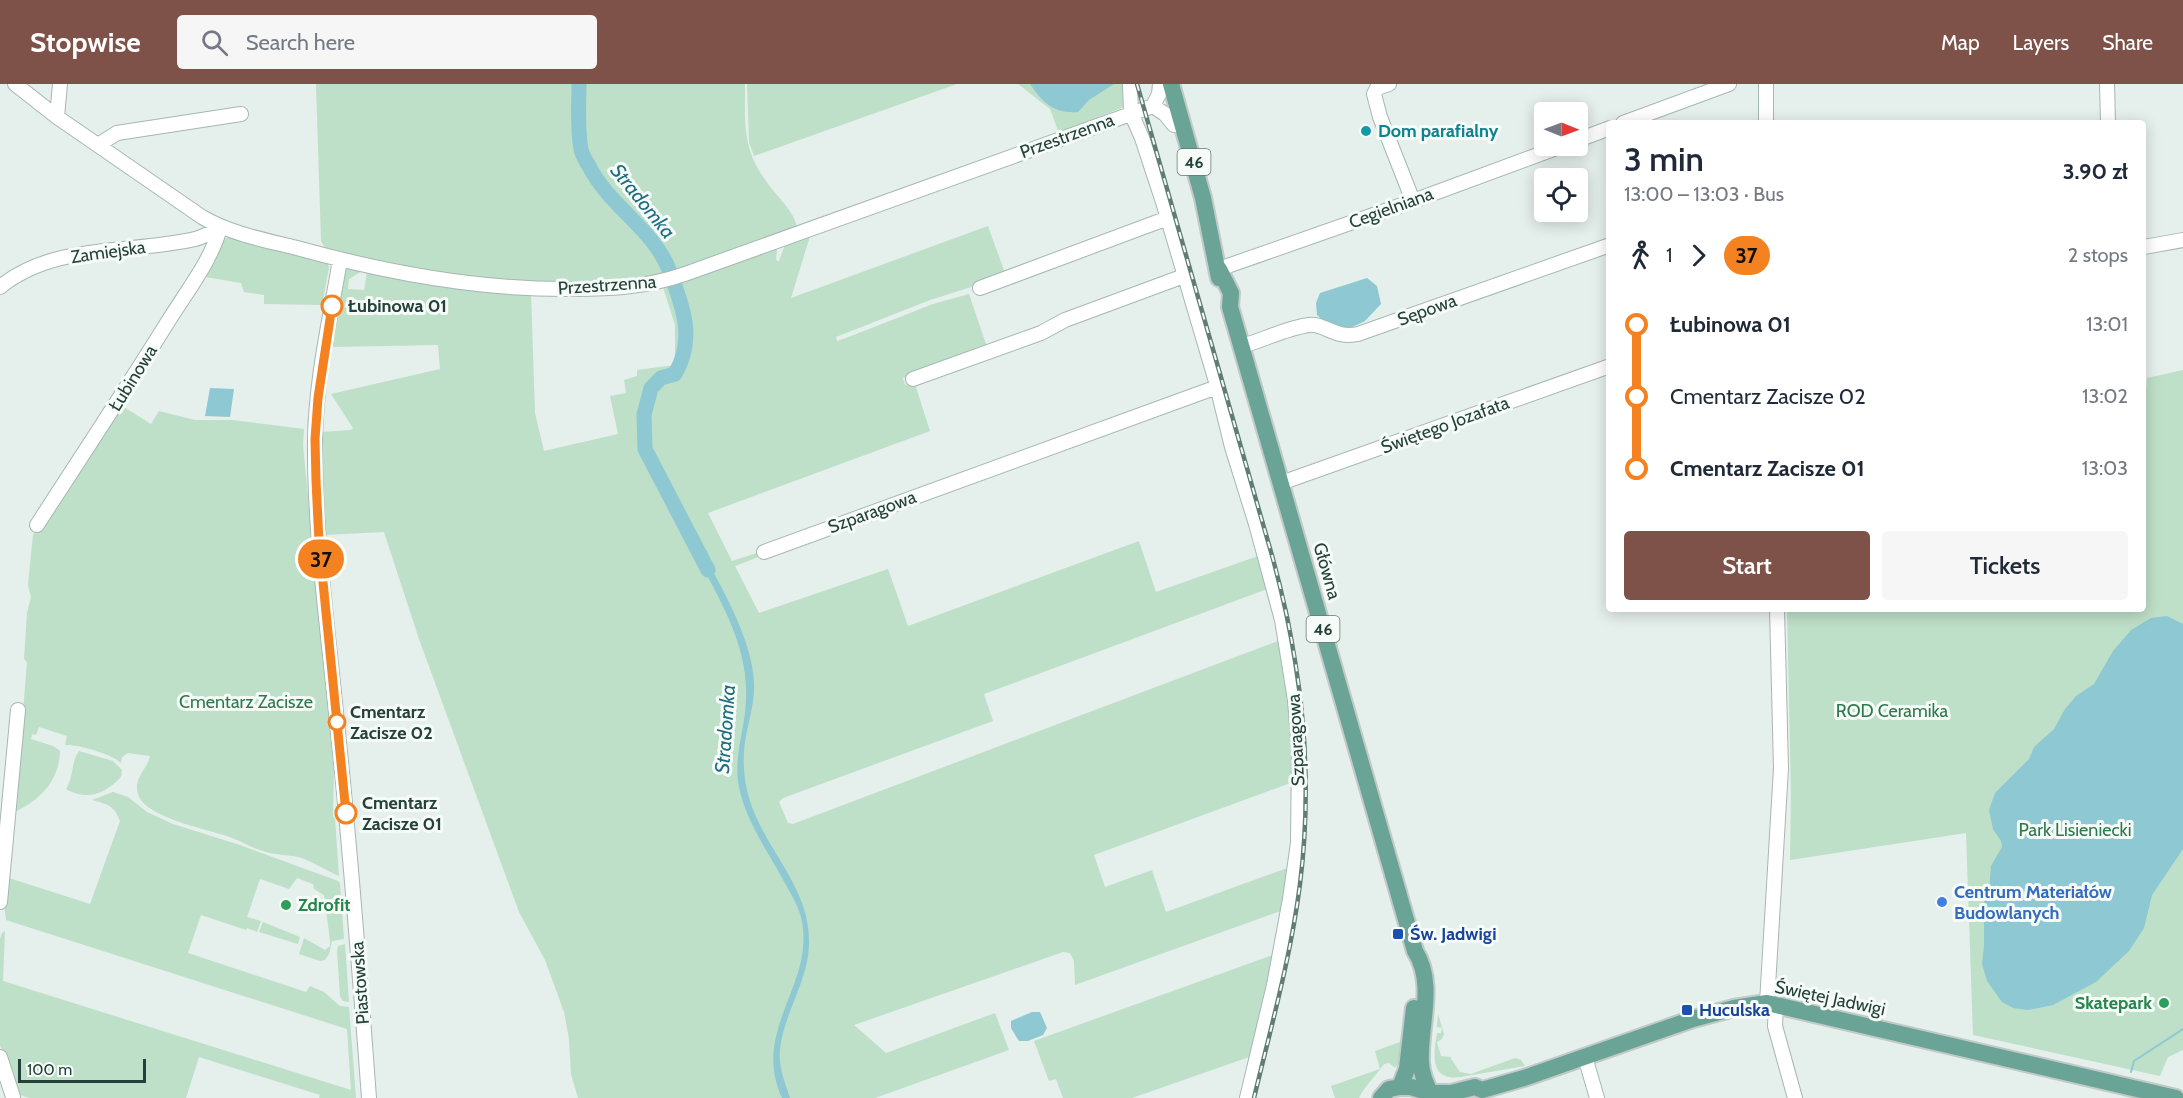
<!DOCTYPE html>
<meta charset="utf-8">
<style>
:root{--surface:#fff;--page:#f6f6f7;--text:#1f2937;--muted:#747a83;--accent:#7e5249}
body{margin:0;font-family:Cabin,sans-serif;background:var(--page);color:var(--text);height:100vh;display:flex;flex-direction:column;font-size:22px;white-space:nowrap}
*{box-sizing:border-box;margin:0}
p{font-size:20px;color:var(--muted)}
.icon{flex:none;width:33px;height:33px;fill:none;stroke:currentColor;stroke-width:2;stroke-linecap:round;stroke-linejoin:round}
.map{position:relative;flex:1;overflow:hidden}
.panel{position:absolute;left:1606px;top:36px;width:540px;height:492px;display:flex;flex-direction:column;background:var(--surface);border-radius:6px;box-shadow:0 3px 15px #0003}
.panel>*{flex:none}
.badge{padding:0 12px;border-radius:20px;font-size:21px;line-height:39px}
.needle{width:39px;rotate:91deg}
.tools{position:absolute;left:1534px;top:18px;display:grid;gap:12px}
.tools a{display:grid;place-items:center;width:54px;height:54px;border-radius:6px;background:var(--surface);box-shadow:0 3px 15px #0003;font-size:30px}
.scale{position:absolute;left:18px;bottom:15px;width:128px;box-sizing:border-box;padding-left:6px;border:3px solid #24413a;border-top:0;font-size:16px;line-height:21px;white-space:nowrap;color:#24413a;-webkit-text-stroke:4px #f6fbf8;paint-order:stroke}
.map>.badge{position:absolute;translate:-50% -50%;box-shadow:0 0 0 3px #fff}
.legs{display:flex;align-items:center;gap:9px;height:66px;padding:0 18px;font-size:20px}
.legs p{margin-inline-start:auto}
.head{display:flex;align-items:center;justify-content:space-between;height:102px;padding:0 18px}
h1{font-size:33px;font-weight:600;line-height:45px}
.action{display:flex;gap:12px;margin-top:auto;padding:12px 18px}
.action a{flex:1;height:69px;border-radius:6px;background:var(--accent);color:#fff;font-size:24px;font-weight:600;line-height:69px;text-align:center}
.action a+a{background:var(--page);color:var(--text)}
ul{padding:0 18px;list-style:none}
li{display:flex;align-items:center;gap:21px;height:72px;font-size:22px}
li i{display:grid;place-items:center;width:9px;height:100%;margin:0 8px;background:currentColor}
li i::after{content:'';width:15px;height:15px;margin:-8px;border:4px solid;border-radius:50%;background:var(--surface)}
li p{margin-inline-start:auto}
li:first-child i{background:linear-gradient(#0000 50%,currentColor 0)}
li:last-child i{background:linear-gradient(currentColor 50%,#0000 0)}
header{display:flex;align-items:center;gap:36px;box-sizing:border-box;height:84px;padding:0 30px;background:var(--accent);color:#fff}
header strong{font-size:28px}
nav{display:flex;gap:33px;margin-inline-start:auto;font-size:21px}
.search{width:420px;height:54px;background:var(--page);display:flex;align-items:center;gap:15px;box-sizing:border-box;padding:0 21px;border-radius:6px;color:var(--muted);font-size:22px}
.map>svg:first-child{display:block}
.green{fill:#bedfc8}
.water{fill:#8ec8d3}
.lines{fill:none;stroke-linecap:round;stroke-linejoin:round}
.stream{stroke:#8ec8d3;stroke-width:2}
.river{stroke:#8ec8d3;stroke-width:15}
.minor-casing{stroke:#a7b7b2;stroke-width:16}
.major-casing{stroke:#c2cac8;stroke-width:20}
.minor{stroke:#fff;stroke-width:14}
.major{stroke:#6aa496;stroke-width:16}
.rail-casing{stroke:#5f7c75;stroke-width:4.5}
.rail{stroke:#f6fbf8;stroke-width:2;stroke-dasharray:7;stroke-linecap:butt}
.line-1-casing{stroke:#fff;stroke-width:14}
.line-1{stroke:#f58220;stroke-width:9}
.culture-dot{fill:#0f9aa8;stroke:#f6fbf8;stroke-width:2}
.stop-1-dot{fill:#fff;stroke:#f58220;stroke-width:3}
.shop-dot{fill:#3f7fe0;stroke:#f6fbf8;stroke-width:2}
.leisure-dot{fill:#2e9e5b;stroke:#f6fbf8;stroke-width:2}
.transit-dot{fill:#1a4fb4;stroke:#f6fbf8;stroke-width:2}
.labels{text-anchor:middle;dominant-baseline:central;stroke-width:6;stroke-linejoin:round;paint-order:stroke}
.shield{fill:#f6fbf8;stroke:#637973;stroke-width:1.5}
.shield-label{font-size:16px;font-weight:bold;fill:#24413a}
.culture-label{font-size:18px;font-weight:bold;fill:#0d838f;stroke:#f6fbf8;text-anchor:start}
.street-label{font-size:18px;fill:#24413a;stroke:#f6fbf8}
.stop-label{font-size:18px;font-weight:bold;fill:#24413a;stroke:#f6fbf8;text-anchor:start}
.park-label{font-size:18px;fill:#2d794b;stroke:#f6fbf8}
.shop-label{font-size:18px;font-weight:bold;fill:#366cbe;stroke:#f6fbf8;text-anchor:start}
.leisure-label{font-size:18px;font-weight:bold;fill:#27864d;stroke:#f6fbf8;text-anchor:start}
.transit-label{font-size:18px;font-weight:bold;fill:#164399;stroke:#f6fbf8;text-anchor:start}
.water-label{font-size:20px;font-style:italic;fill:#1c6d7f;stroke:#f6fbf8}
</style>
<header>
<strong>Stopwise</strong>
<div class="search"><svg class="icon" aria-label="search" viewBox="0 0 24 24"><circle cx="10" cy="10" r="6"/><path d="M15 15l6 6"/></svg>Search here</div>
<nav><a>Map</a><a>Layers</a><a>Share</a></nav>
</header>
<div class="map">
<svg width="2183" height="1014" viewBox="0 0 2183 1014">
<rect width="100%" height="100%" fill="#e5efeb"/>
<path class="green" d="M316 0H745C745 38 742 65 766 97 776 112 793 125 797 143L735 167 647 196 576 200 496 198 397 182 325 164 321 157Z
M747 0H957L754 72 749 58Z
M1018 0H1127L1126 22 1059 49 1050 25Z
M988 142 1006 192 930 216 836 253 837 257 846 254 933 220 969 210 988 266 903 294 905 301 914 297 930 347 708 429 732 477 760 468 761 472 735 482 759 529 888 485 908 542 1139 457 1156 508 1261 471 1270 504 984 610 993 637 783 714 779 718 788 739 793 740 1283 555 1296 697 1094 771 1105 803 1152 786 1166 828 1293 782 1286 825 1075 901 1074 877 1070 869 1063 868 854 941 886 969 995 929 1009 966 875 1014H578L571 990 569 955 564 928 545 876 519 828 419 555 384 448 324 451 320 348 351 346 353 344 331 310 440 285 438 261 331 263 344 186 348 183 362 187 349 195 348 205 364 206 367 188 531 209 535 329 544 367 618 350 610 312 626 309 624 296 637 292V286L675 281V241L663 203 771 164 777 166 776 176 779 177 785 161 811 149 791 214Z
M230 153 326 176 329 183 322 221 264 220V211L244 208 241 199 200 192 224 155Z
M2183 286V966L2168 973 2160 992 1973 951 1966 749 1790 776 1791 708 1787 525H2144V336L2147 294Z
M119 320 151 340 159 327 195 336H232L304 345 303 361 309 425 313 448 314 487 334 681 333 733 335 734 339 792C327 787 315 779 302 774 291 771 281 771 270 769 255 766 241 757 227 752 206 745 144 733 138 710 133 694 147 686 150 672L128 669 122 673 121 679C112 670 77 660 65 661L67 652 39 643 36 651 32 650 31 655 53 662 60 667C59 697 41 715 15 728L27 578 24 575 27 529 31 513 28 501 33 451Z
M79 667 113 677 122 686 121 693C105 710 87 717 66 705 74 693 71 677 79 667Z
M113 708 128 713 147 728 173 740 240 761 338 797 340 800 344 855 332 857 329 870 325 876 320 877 299 870 304 854 325 866 330 862V856L324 811 314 805 313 800 297 794 289 805 260 795 247 833 261 837 257 848 247 844 246 846 201 831 188 869 306 908 310 902 324 908 340 922 349 923 356 1014H319L320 1011 199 973 186 1014H29L18 1010 0 961V855L2 849 5 847 3 897 351 1006 347 945 6 836 4 821 9 794 90 820 120 737C114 721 107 720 92 716Z
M263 838 300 853 298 860 259 848Z
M345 860 349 918 343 917 340 912 337 867 338 862Z
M1278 869 1255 971 1132 1014H1063L1056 995 1049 997 1034 957Z
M1438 930 1444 950 1442 955 1437 958 1441 972 1450 973 1460 988 1471 990 1515 974 1521 976 1525 982 1461 993C1430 997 1433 972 1437 949H1441L1442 944 1437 943Z
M1403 957 1400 977 1395 984 1389 979 1384 980C1376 992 1365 1001 1359 1014H1335L1331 1002 1380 985 1375 967Z"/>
<path class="water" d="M1030 0H1114L1089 16 1078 28C1054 30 1042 18 1030 0Z
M1367 194 1377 202 1381 220 1365 237 1346 246 1327 240 1317 231 1316 219 1320 209Z
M210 304 234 305 230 333 205 332Z
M701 466C721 502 753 557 754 599 755 619 748 638 745 658 742 679 744 700 751 720 767 767 809 804 809 856 810 895 784 928 780 965 778 982 785 999 790 1014H782C751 947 814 901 802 838 800 825 792 812 786 801 769 769 746 738 739 703 733 674 745 645 746 617 749 562 720 516 695 469Z
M2167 532 2183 540V765L2152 811 2144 844 2129 867 2096 898 2053 921 2028 926 2013 924 2002 918 1987 897 1982 880 1984 862V818L1989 807 1991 782 2002 763 2001 757 1993 745 1989 726 1995 709 2029 675 2034 663 2054 645 2065 625 2076 612 2094 600 2113 567 2131 546 2151 534Z
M1032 928H1040L1047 944 1043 951 1028 957H1019L1011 944V937Z"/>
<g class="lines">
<path class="stream" d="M2131 988 2134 977 2183 945"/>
<path class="river" d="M579 0C579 21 577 44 581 65 582 71 586 77 589 82 609 122 655 146 670 188
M672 194C685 228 694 257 675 290L661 294 651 304 644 331 645 365 708 486"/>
<defs>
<path id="minor" d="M15 0 57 33 202 133C231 150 265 156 297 164 387 189 479 206 572 205 613 205 647 203 685 190L1153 22 1159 10 1160 0
M1130 0 1131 29 1142 54 1163 118 1215 294 1232 363 1256 440 1282 536 1295 616 1299 666 1298 759 1290 815 1274 901 1247 1014
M1389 0 1377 4 1374 10 1380 33 1413 117
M2107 0 2108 39
M1153 22 1165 30 1174 41
M57 33 60 0
M1623 39 1729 0
M1766 39V0
M1578 56 1610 44
M98 61 117 49 241 30
M2144 163 2183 156
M340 176C330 235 316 295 315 355 314 453 329 551 338 649 351 770 360 892 369 1014
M1219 185 1413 117 1562 62
M0 203C54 159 130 170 195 155 204 153 212 147 220 144
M980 204 1168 134
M1242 262C1264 256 1286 244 1309 241 1324 239 1335 255 1358 250L1610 161
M913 295 1041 249 1065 236 1184 192
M1281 399 1610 282
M37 441C81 373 126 305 169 236 187 207 211 177 220 144
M764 468 1217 303
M0 818 18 626
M1767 919 1781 684 1777 525
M1776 920 1775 942 1795 1014
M0 973 13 1013
M1585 973 1597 1014"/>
<path id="major" d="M1171 0 1203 114 1219 194
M1219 185 1231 209 1230 223 1415 867C1436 900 1419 942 1421 978 1421 991 1427 1003 1433 1014
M1400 1003 1407 985 1414 924
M1381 1014 1389 1005 1400 1003H1411L1430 1009H1451L1475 1003 1482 1006 1524 994 1693 935 1734 924 1767 919 2176 1014"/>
</defs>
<use href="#minor" class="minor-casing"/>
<use href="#major" class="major-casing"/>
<use href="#minor" class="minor"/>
<use href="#major" class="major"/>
<defs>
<path id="rail" d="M1137 0 1273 475C1302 582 1314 689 1300 800 1291 872 1271 943 1254 1014"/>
</defs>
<use href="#rail" class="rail-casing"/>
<use href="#rail" class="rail"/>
</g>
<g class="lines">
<defs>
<path id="line-1" d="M332 222 318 314 315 355 316 397 319 458 346 729"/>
</defs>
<use href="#line-1" class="line-1-casing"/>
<use href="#line-1" class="line-1"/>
</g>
<circle class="culture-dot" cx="1366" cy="47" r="6"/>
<g class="stop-1-dot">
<circle cx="332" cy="222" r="10"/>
<circle cx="337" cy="638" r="8"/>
<circle cx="346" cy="729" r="10"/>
</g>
<circle class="shop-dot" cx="1942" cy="818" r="6"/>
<g class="leisure-dot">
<circle cx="286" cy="821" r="6"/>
<circle cx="2164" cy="919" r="6"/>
</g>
<g class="transit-dot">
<rect x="1392" y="844" width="12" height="12" rx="3"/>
<rect x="1681" y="920" width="12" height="12" rx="3"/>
</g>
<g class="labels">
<g class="shield">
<rect x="1177.5" y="65" width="33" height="26" rx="4.5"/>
<rect x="1306.5" y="532" width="33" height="26" rx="4.5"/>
</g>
<g class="shield-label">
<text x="1194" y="78">46</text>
<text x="1323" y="545">46</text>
</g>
<g class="culture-label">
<text x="1378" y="47">Dom parafialny</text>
</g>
<g class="street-label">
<text transform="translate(1067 52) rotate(-20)">Przestrzenna</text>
<text transform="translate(1391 124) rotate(-20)">Cegielniana</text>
<text transform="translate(108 168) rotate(-8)">Zamiejska</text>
<text transform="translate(607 201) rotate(-4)">Przestrzenna</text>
<text transform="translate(1427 226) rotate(-20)">Sępowa</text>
<text transform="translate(133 294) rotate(-58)">Łubinowa</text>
<text transform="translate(1445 341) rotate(-20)">Świętego Jozafata</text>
<text transform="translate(872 428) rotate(-20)">Szparagowa</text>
<text transform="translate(1327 487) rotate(74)">Główna</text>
<text transform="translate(1296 656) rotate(-93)">Szparagowa</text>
<text transform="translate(360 899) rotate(-94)">Piastowska</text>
<text transform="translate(1830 914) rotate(12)">Świętej Jadwigi</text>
</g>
<g class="stop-label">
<text x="348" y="222">Łubinowa 01</text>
<text x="350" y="628">Cmentarz<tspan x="350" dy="21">Zacisze 02</tspan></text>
<text x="362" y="719">Cmentarz<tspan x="362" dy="21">Zacisze 01</tspan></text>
</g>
<g class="park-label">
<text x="246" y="618">Cmentarz Zacisze</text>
<text x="1892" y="627">ROD Ceramika</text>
<text x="2075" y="746">Park Lisieniecki</text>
</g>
<g class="shop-label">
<text x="1954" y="808">Centrum Materiałów<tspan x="1954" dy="21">Budowlanych</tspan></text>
</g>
<g class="leisure-label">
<text x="298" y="821">Zdrofit</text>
<text x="2152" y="919" text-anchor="end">Skatepark</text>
</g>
<g class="transit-label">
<text x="1410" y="850">Św. Jadwigi</text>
<text x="1699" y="926">Huculska</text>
</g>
<g class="water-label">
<text transform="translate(643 117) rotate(51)">Stradomka</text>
<text transform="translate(725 645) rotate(-86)">Stradomka</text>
</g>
</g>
</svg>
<div class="tools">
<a><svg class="needle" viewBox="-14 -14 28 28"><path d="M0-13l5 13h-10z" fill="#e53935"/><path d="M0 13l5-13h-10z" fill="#747a83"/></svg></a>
<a><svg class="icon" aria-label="locate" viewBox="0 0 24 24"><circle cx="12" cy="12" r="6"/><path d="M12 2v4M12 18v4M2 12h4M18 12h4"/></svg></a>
</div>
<div class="scale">100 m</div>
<b class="badge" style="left:321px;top:475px;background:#f58220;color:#111">37</b>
<section class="panel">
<div class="head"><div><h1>3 min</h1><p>13:00 – 13:03 · Bus</p></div><b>3.90 zł</b></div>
<div class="legs"><svg class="icon" aria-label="walk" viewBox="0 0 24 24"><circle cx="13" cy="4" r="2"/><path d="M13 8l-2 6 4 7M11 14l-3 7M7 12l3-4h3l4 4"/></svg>1<svg class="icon" aria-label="forward" viewBox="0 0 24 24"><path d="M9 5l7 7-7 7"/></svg><b class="badge" style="background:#f58220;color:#111">37</b><p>2 stops</p></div>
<ul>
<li><i style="color:#f58220"></i><b>Łubinowa 01</b><p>13:01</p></li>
<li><i style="color:#f58220"></i><span>Cmentarz Zacisze 02</span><p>13:02</p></li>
<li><i style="color:#f58220"></i><b>Cmentarz Zacisze 01</b><p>13:03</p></li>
</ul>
<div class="action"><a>Start</a><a>Tickets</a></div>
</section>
</div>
